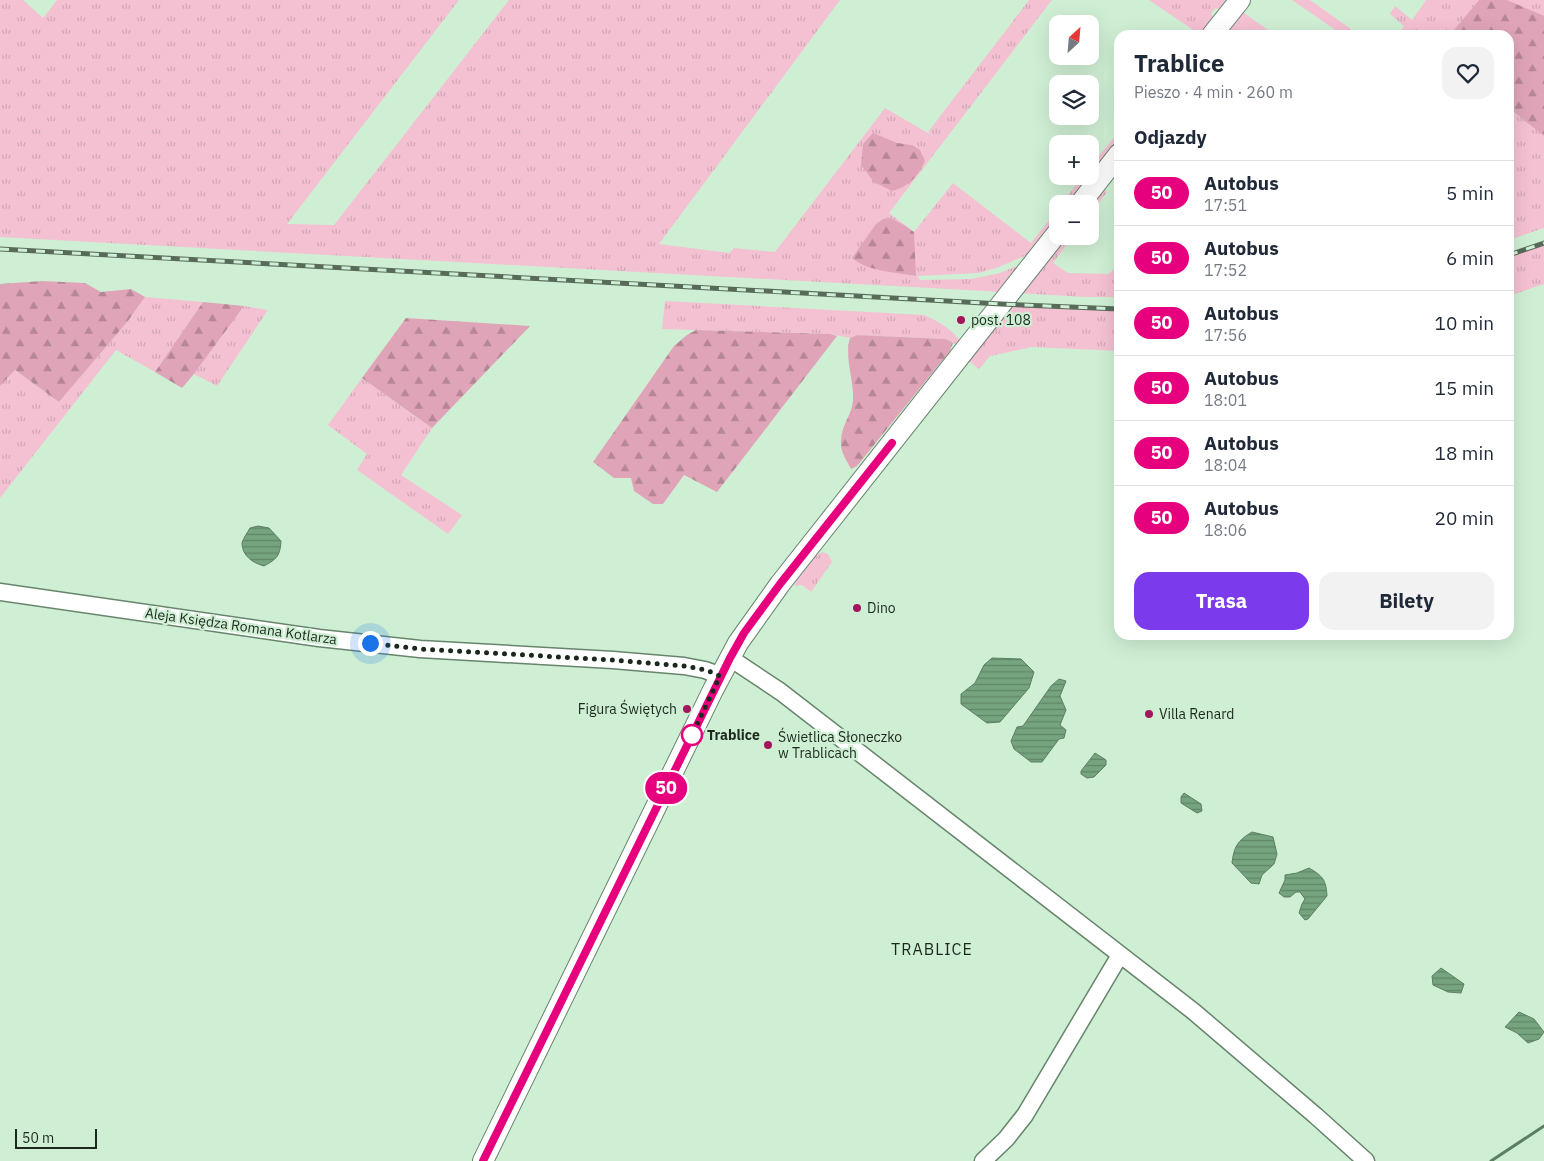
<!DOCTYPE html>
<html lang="pl">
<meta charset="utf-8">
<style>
:root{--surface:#fff;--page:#f2f2f3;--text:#1f2937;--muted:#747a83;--line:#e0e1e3;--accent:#7c3aed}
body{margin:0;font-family:"IBM Plex Sans",sans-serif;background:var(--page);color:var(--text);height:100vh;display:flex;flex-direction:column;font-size:19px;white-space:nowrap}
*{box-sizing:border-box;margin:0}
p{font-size:16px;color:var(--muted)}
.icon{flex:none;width:28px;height:28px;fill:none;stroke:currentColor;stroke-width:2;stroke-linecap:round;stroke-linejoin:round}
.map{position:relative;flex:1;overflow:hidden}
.drawer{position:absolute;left:1114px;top:30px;width:400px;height:610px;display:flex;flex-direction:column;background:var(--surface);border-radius:15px;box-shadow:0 5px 20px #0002}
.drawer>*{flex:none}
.badge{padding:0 10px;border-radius:16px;font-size:18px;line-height:32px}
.needle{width:32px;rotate:26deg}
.fabs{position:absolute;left:1049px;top:15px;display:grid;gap:10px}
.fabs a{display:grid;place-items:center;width:50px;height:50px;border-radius:10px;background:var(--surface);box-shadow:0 5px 20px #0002;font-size:25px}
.scale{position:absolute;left:15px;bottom:12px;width:82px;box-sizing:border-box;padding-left:5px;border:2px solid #1c281e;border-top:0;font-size:14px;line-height:18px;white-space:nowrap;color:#1c281e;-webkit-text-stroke:4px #cfefd4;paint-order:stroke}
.you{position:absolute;width:25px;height:25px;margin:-12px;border:4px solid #fff;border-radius:50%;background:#1a73e8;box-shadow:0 0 0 8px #1a73e833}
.map>.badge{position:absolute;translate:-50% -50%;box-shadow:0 0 0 2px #fff}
h2{padding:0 20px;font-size:19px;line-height:45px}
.round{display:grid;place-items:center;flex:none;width:52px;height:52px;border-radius:15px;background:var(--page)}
.overview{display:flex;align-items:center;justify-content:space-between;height:85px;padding:0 20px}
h1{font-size:24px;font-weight:800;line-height:38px}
.button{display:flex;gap:10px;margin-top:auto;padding:10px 20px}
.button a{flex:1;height:58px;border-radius:15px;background:var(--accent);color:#fff;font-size:20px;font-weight:800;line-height:58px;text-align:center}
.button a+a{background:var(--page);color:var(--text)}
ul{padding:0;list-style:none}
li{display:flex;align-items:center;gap:15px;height:65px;padding:0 20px;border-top:1px solid var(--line)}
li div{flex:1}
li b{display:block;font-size:19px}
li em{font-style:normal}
li .badge{min-width:55px;font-weight:700;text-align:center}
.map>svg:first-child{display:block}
.grass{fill:url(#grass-tufts)}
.forest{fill:url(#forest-firs)}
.garden{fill:#f4c1d2}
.water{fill:url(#water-rules);stroke:#5a7f61}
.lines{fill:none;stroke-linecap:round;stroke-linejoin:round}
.stream{stroke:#5a7f61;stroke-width:3}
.minor-casing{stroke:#67846c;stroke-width:19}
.major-casing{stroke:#67846c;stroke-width:22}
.minor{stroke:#fff;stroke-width:16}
.major{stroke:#fff;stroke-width:20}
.rail-casing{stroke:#586b5b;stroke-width:5}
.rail{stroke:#cfefd4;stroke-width:3;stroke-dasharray:9;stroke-linecap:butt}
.line-casing{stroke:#fff;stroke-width:11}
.line{stroke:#e6007e;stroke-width:8}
.walk{stroke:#1c281e;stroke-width:5;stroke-dasharray:0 9}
.poi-dot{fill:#a3155c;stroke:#cfefd4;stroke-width:2}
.stop-dot{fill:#fff;stroke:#e6007e;stroke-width:2.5}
.labels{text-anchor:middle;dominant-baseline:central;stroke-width:4.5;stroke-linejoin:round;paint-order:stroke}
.poi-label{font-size:14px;fill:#1c281e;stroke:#cfefd4;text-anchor:start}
.street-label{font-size:14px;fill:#1c281e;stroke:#cfefd4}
.stop-label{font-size:14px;font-weight:bold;fill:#1c281e;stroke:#cfefd4;text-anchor:start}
.quarter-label{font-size:16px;letter-spacing:1px;fill:#1c281e;stroke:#cfefd4}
</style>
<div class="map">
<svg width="1544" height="1161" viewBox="0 0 1544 1161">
<defs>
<pattern id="grass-tufts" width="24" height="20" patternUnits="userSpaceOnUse" patternTransform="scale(1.25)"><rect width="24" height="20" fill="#f4c1d2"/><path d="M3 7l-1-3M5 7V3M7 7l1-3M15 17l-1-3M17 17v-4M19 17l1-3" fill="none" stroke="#d1a6b4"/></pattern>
<pattern id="forest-firs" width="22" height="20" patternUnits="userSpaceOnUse" patternTransform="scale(1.25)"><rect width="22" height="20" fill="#e0a4b8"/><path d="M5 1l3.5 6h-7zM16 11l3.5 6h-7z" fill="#b58695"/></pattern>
<pattern id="water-rules" width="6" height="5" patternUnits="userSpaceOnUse" patternTransform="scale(1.25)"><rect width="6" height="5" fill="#75a47e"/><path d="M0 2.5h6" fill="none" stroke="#5f8667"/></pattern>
</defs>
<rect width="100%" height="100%" fill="#cfefd4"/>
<path class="grass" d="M0 0H23L43 18 57 0H459L287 224 334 225 509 0H840L659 244 729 253 734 248 775 252 885 108 933 136 928 132 1029 0H1052L889 213 914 232 953 183 1031 243 1054 214 1057 217V221L1034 252 999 267 979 273 917 276 920 280 971 279 1000 273 1017 266 1021 267 1003 292 0 237Z
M1149 0H1230L1222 10 1215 8 1211 14 1215 20 1203 35H1194L1196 32Z
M1426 0H1544V228L1509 240V35H1397L1404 26 1390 14 1395 6 1412 20Z
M1242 11 1247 15 1232 35H1222Z
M1119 123V143L1071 204H1061L1083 176H1090V167L1117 134 1116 127Z
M1102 188 1107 192 1090 214V204Z
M1063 236 1072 237 1053 263 1068 273 1109 274 1114 269H1119V297H1084L1017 293Z
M1544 245V284L1509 296V257Z
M145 297 203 302 155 372 116 350 0 498V386L15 370 59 402 128 321Z
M665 301 924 315C938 321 953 330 961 342L959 346 946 339 857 335 850 338 830 334 662 329Z
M244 306 268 310 217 386 194 374Z
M1007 306 1119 311V351L1032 347 990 356 979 369 966 359Z
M362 378 432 428 401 475 462 515 448 534 357 470 367 454 328 425Z
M822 552 828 554 832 562 811 592 802 585 794 586C801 573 809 558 822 552Z"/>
<path class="forest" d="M1479 0H1507L1544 16V136L1509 108V35H1450Z
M873 133 897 143 912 145 920 150 925 161C917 177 910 186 892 191L874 182 861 165 863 144Z
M890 218 904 225 914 232 916 276C895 272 869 272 852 258L876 224 883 219Z
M42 281 85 283 101 292 131 289 145 297 128 321 59 402 15 370 0 386V284Z
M203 302 244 306 194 374 182 388 155 372Z
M406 318 530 326 432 428 362 378Z
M696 330 830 334 837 336 717 492 684 475 663 504H653L634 491 631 478H614L593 462 674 346 687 335Z
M857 335 946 339 953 343 950 351 857 466 851 469C847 461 841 453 841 444 840 426 852 416 853 400 854 380 844 356 850 338Z"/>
<path class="garden" d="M1292 0H1310L1351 29 1346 35H1330L1334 29Z
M1247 15 1268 30 1264 35H1232Z"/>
<path class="water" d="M258 526 269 528 281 541C280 556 277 559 264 566 253 563 242 556 242 543 243 539 247 533 250 528Z
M992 658 1021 659 1034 672 1029 688 1000 722 987 723 961 704V694L975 683 984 665Z
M1059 679 1066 681 1060 696 1066 710 1060 725 1066 730 1064 738 1059 739 1042 762H1031L1014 749 1011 741 1017 727 1023 726 1051 686Z
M1095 753 1106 760V765L1094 777 1087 778 1081 774V771Z
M1184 793 1201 804 1202 811 1197 813 1181 803V797Z
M1252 832 1273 837 1277 854 1274 864 1262 875 1259 884 1251 883 1232 863C1234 847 1237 841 1252 832Z
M1309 868C1323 876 1326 880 1327 896L1308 919 1305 920 1299 913 1302 904 1305 899 1300 892H1296L1290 897H1284L1279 893 1285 880V875L1297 873Z
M1441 968 1464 984 1461 993 1448 992 1433 985 1432 976Z
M1519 1012 1534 1019 1544 1032 1539 1039 1528 1043 1517 1033 1505 1027Z"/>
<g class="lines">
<path class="stream" d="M1491 1161 1544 1126"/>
<defs>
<path id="minor" d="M0 592 319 638 420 649 613 660 684 666 705 670 721 676
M730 658 781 692 1193 1011 1316 1116 1366 1161
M983 1161 1006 1139 1025 1115 1120 955"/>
<path id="major" d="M1212 35 1240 0
M1080 204 1119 154
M483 1161 713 690 738 643 780 584 1058 232"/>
</defs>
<use href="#minor" class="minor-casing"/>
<use href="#major" class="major-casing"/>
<use href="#minor" class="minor"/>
<use href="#major" class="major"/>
<defs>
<path id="rail" d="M0 249 1001 304 1119 309
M1509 255 1544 243"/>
</defs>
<use href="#rail" class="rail-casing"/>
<use href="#rail" class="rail"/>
</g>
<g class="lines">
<defs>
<path id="line" d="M483 1161 730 658 744 633 780 584 892 443"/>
</defs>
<use href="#line" class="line-casing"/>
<use href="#line" class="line"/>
<path class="walk" d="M370 643 420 649 613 660 684 666 706 670 720 676 692 735"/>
</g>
<g class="poi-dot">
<circle cx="961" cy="320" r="5"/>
<circle cx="857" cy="608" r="5"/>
<circle cx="687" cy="709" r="5"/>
<circle cx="1149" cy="714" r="5"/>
<circle cx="768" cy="745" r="5"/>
</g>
<circle class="stop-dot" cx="692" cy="735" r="10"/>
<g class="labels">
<g class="poi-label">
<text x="971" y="320">post. 108</text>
<text x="867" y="608">Dino</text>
<text x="677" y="709" text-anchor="end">Figura Świętych</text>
<text x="1159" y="714">Villa Renard</text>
<text x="778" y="737">Świetlica Słoneczko<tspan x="778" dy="16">w Trablicach</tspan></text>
</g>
<g class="street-label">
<text transform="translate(241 626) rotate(8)">Aleja Księdza Romana Kotlarza</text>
</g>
<g class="stop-label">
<text x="707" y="735">Trablice</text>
</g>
<g class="quarter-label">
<text x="932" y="949">TRABLICE</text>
</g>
</g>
</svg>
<div class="fabs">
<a><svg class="needle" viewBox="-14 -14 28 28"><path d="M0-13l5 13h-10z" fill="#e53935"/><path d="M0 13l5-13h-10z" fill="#747a83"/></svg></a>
<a><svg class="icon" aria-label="layers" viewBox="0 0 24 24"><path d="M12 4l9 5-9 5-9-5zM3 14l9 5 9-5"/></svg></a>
<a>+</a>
<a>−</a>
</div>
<div class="scale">50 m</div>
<div class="you" style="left:370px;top:643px"></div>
<b class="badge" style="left:666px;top:788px;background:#e6007e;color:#fff">50</b>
<section class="drawer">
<div class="overview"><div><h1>Trablice</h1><p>Pieszo · 4 min · 260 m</p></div><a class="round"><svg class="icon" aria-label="heart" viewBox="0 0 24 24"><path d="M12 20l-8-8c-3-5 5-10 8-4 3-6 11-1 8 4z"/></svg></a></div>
<h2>Odjazdy</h2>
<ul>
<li><span class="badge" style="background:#e6007e;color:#fff">50</span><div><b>Autobus</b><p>17:51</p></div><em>5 min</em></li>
<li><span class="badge" style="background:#e6007e;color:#fff">50</span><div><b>Autobus</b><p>17:52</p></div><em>6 min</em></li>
<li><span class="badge" style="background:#e6007e;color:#fff">50</span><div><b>Autobus</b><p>17:56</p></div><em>10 min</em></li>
<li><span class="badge" style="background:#e6007e;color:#fff">50</span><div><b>Autobus</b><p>18:01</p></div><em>15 min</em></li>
<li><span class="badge" style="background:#e6007e;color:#fff">50</span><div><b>Autobus</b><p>18:04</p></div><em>18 min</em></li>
<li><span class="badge" style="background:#e6007e;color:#fff">50</span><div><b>Autobus</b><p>18:06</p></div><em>20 min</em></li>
</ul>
<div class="button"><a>Trasa</a><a>Bilety</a></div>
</section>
</div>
